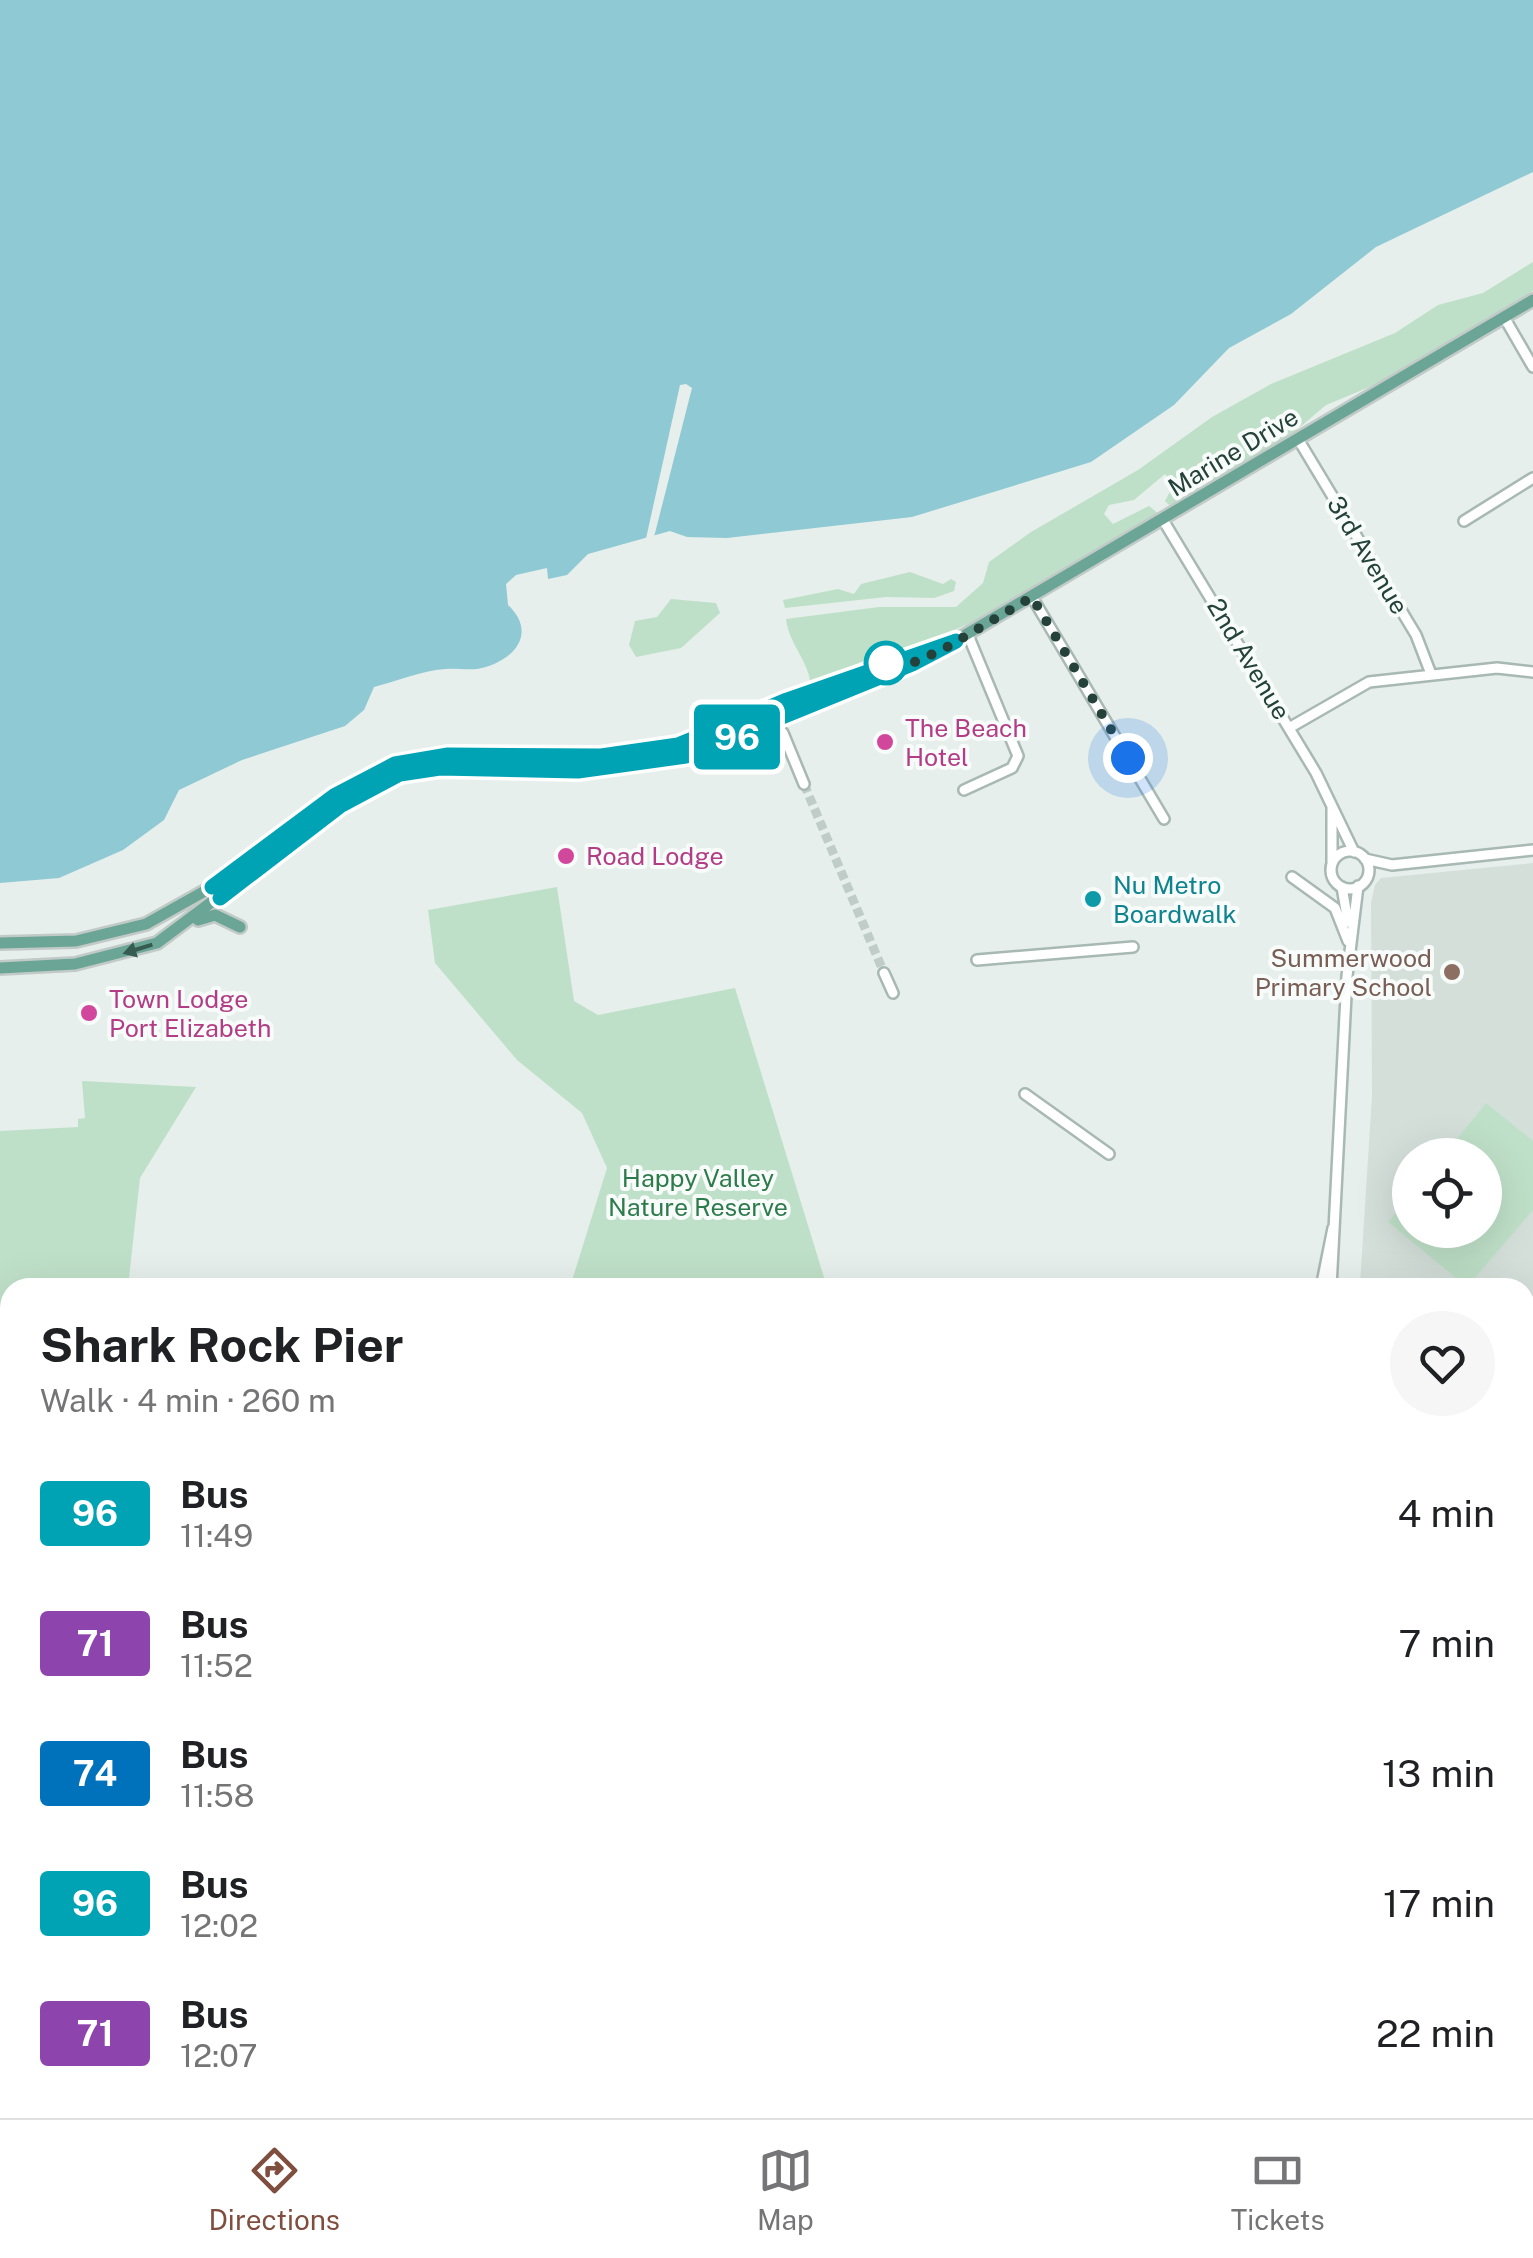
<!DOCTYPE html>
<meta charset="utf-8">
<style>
:root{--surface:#fff;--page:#f6f6f6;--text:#202124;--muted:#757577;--line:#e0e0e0;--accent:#7f4e3f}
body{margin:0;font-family:"Public Sans",sans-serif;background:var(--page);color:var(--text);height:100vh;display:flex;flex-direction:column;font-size:38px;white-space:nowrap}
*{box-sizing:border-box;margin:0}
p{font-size:32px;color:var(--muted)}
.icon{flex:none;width:55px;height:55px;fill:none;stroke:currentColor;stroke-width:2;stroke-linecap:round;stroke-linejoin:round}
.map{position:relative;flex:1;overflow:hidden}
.side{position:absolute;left:0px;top:1278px;width:1535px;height:842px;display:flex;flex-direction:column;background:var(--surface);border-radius:30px 30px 0 0;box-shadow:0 10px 40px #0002}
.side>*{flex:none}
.badge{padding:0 20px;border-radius:8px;font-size:35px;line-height:65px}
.tools{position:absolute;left:1392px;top:1138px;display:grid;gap:20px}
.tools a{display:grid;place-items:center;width:110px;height:110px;border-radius:50%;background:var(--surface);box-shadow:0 10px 40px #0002;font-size:50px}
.you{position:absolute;width:50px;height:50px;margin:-25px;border:8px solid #fff;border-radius:50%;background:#1a73e8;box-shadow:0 0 0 15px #1a73e833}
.map>.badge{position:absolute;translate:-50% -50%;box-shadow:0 0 0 5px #fff}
.round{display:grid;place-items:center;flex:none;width:105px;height:105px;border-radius:52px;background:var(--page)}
.head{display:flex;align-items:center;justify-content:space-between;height:170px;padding:0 40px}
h1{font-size:48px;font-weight:700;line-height:75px}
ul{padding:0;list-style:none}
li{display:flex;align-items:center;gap:30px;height:130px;padding:0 40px}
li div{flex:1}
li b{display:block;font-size:38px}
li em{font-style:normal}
li .badge{min-width:110px;font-weight:700;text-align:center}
.tabs{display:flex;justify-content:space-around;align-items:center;height:140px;border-top:2px solid var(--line);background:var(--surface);font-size:28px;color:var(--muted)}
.tabs a{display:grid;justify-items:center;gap:5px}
.tabs .current{color:var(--accent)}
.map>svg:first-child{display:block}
.built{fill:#d4dfda;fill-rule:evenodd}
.green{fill:#bfe0c8}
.water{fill:#8ec9d4}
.pier{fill:#e6efeb}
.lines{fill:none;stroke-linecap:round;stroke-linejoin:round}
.stream{stroke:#8ec9d4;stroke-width:2.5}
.minor-tunnel{stroke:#bfccc8;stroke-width:9;stroke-dasharray:9 4.5;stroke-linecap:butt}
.minor-casing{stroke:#a8b8b2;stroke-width:14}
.major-casing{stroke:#c2cac8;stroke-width:16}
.minor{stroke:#fff;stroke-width:9}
.major{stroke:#6aa596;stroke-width:11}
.oneway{fill:#365b51}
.line-casing{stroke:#fff;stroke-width:22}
.line{stroke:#00a3b4;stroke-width:15}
.walk{stroke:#24423a;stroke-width:10;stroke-dasharray:0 18}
.stop-dot{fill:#fff;stroke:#00a3b4;stroke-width:5}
.hotel-dot{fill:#d1479c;stroke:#f7fbf9;stroke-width:4}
.culture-dot{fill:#0f9aa8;stroke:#f7fbf9;stroke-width:4}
.education-dot{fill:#8d6e63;stroke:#f7fbf9;stroke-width:4}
.labels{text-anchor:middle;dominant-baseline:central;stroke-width:8;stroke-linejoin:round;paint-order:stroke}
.street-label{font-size:25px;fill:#24423a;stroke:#f7fbf9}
.hotel-label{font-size:25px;fill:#b23c85;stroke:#f7fbf9;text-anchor:start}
.culture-label{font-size:25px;fill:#0d838f;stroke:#f7fbf9;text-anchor:start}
.education-label{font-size:25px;fill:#785e54;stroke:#f7fbf9;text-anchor:end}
.park-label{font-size:25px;fill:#2d7a4b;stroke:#f7fbf9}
</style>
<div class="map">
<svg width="1533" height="2118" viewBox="0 0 1533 2118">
<rect width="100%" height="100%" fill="#e6efeb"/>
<path class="built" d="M1533 863V1572L1525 1578V1288L1360 1284 1372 1096 1371 903 1375 885 1381 878ZM1410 1155H1485V1230H1410Z"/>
<path class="green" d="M1533 262V291L1377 384 1326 405 1293 433 1178 503 1169 505 1165 501 1174 484 1165 474 1134 500 1109 505 1104 514 1113 524 1149 506 1159 514 975 621 898 654 876 656 857 664 811 690C811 662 789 646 786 619L879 607H956L983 583 989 562 1031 532 1138 470 1212 417 1271 384 1395 333 1438 305 1483 293Z
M910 572 943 584 951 579 956 582 954 591 934 598 886 597 785 608 783 600 838 589 854 594 861 584Z
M671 599 716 603 720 613 681 648 636 657 629 645 635 621 657 617Z
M557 887 574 1001 598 1015 735 988 827 1287H570L607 1168 582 1113 517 1060 435 963 428 910Z
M82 1081 196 1087 140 1178 128 1287 10 1288V2110H382L383 2118H0V1131L78 1127V1119L85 1118Z
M1486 1103 1533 1141V1210L1467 1287 1388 1222 1410 1196V1230H1485V1155H1444Z
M1533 2060V2118H1378L1376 2110H1525V2062Z"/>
<path class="water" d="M0 0H1533V172L1376 247 1291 314 1229 348 1174 405 1091 462 912 517 727 538 687 537 670 531 588 554 567 575 548 579 547 568 516 575 506 584 508 605C539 634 512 663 477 669 466 670 455 668 445 669 421 671 397 681 374 687L364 710 345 726 242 760 179 790 164 820 123 850 59 878 0 883Z"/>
<path class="pier" d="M686 384 692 388 653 541 645 543 680 385Z"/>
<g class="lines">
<path class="stream" d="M538 2110 541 2118"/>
<path class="minor-tunnel" d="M804 784 884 973"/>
<defs>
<path id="minor" d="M1504 317 1533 367
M1298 439 1416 635 1431 674
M1163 520 1316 773 1354 852
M1464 521 1533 478
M1032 597 1164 819
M771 723 783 733 804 784
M1289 728 1369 682 1497 668 1533 672
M964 790 1012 768 1018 756 968 635
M1332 809V863
M1331 870a19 19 0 1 1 38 0a19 19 0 1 1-38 0Z
M1365 859 1392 865 1533 850
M1292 877 1335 908 1348 941
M1342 887 1348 922
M977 960 1133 947
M884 973 893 993
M1025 1094 1109 1154
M1321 1288 1333 1228
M1331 1288 1347 976 1358 886
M1525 1589 1533 1584
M1525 1766 1533 1761
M1525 1896 1533 1895
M1525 2056 1533 2054
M391 2110 394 2118
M721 2110 724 2118
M887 2110 895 2118
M1135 2110 1158 2116
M1239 2110 1244 2118
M1044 2115 1046 2110
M431 2118 445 2110
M1298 2118 1357 2111"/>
<path id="major" d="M198 920 215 915 240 927
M0 943 76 941 146 924 212 887 362 778 395 764 448 755H601L678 745 955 641 1533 300
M0 968 75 964 157 943 340 806 400 774 440 768 578 771 686 756 944 649"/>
</defs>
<use href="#minor" class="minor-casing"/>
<use href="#major" class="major-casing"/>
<use href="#minor" class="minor"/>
<use href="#major" class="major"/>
</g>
<defs><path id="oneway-solid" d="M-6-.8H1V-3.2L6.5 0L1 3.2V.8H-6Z" transform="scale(2.5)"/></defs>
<use class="oneway" href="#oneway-solid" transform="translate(138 949) rotate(163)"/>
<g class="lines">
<defs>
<path id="line" d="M212 887 334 796 395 764 448 755 601 756 678 745 787 700 956 641 912 664 686 756 578 771 440 768 400 774 340 806 220 898"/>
</defs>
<use href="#line" class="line-casing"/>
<use href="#line" class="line"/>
<path class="walk" d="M886 663 892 672 942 650 1032 597 1128 758"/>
</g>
<circle class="stop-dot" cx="886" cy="663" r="20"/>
<g class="hotel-dot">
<circle cx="885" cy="742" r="10"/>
<circle cx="566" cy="856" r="10"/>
<circle cx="89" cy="1013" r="10"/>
</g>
<circle class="culture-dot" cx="1093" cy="899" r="10"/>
<circle class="education-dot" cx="1452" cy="972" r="10"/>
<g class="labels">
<g class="street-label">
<text transform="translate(1233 452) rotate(-31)">Marine Drive</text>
<text transform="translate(1368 555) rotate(59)">3rd Avenue</text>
<text transform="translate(1249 659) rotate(59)">2nd Avenue</text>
</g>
<g class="hotel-label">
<text x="905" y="728">The Beach<tspan x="905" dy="29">Hotel</tspan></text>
<text x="586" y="856">Road Lodge</text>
<text x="109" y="999">Town Lodge<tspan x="109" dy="29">Port Elizabeth</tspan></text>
</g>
<g class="culture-label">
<text x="1113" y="885">Nu Metro<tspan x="1113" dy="29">Boardwalk</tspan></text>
</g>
<g class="education-label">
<text x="1432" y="958">Summerwood<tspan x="1432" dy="29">Primary School</tspan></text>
</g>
<g class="park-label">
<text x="698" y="1178">Happy Valley<tspan x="698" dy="29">Nature Reserve</tspan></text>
</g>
</g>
</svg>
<div class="tools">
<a><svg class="icon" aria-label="locate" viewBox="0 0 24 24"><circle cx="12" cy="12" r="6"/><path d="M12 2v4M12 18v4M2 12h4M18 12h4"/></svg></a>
</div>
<div class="you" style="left:1128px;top:758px"></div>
<b class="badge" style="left:737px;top:737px;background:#00a3b4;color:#fff">96</b>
<section class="side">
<div class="head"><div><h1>Shark Rock Pier</h1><p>Walk · 4 min · 260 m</p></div><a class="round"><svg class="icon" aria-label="heart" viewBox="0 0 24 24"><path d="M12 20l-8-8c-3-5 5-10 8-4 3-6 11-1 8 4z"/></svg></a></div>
<ul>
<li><span class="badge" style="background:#00a3b4;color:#fff">96</span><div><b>Bus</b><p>11:49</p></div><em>4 min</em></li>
<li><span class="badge" style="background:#8e44ad;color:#fff">71</span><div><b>Bus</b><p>11:52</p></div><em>7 min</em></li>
<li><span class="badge" style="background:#0072bc;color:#fff">74</span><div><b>Bus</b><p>11:58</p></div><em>13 min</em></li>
<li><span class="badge" style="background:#00a3b4;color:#fff">96</span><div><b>Bus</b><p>12:02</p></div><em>17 min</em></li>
<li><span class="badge" style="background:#8e44ad;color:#fff">71</span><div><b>Bus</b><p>12:07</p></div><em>22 min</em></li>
</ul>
</section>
</div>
<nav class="tabs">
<a class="current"><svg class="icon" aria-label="directions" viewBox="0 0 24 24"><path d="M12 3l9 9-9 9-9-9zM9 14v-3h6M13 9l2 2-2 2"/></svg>Directions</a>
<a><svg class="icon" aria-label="map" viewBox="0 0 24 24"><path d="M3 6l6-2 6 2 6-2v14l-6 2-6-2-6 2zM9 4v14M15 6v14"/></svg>Map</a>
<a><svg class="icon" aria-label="tickets" viewBox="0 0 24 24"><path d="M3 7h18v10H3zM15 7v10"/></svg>Tickets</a>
</nav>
